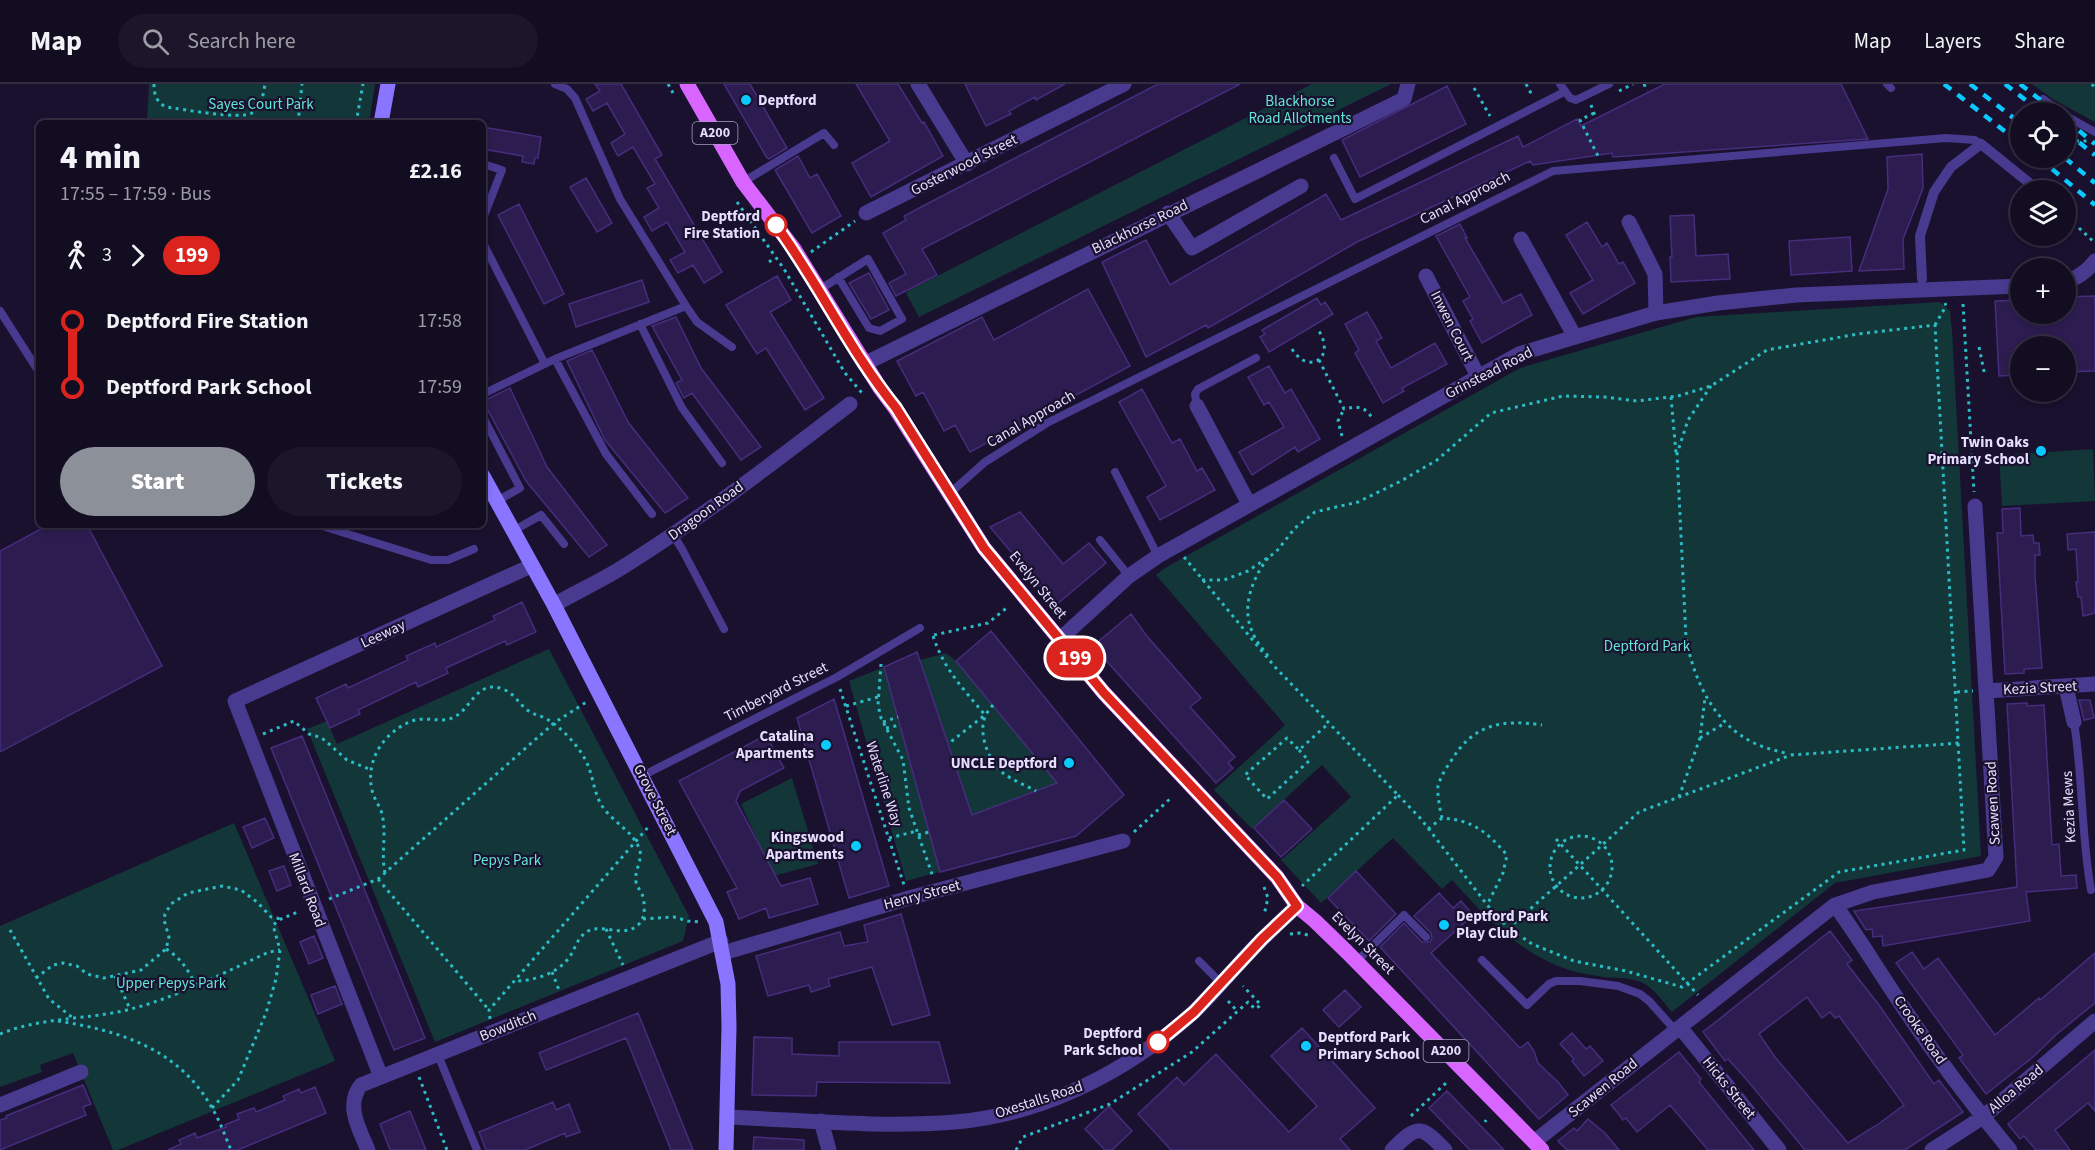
<!DOCTYPE html>
<meta charset="utf-8">
<style>
:root{--surface:#130d22;--page:#1c162a;--text:#f1f3f6;--muted:#9d9ca5;--line:#322d40;--accent:#8c9099}
body{margin:0;font-family:"Source Sans 3",sans-serif;background:var(--page);color:var(--text);height:100vh;display:flex;flex-direction:column;font-size:22px;white-space:nowrap}
*{box-sizing:border-box;margin:0}
p{font-size:20px;color:var(--muted)}
.icon{flex:none;width:33px;height:33px;fill:none;stroke:currentColor;stroke-width:2;stroke-linecap:round;stroke-linejoin:round}
.map{position:relative;flex:1;overflow:hidden}
.sheet{position:absolute;left:36px;top:36px;width:450px;height:408px;display:flex;flex-direction:column;background:var(--surface);border-radius:9px;box-shadow:0 3px 9px #0003,0 0 0 2px var(--line)}
.sheet>*{flex:none}
.badge{padding:0 12px;border-radius:20px;font-size:21px;line-height:39px}
.buttons{position:absolute;left:2010px;top:18px;display:grid;gap:12px}
.buttons a{display:grid;place-items:center;width:66px;height:66px;border-radius:50%;background:var(--surface);box-shadow:0 3px 9px #0003,0 0 0 2px var(--line);font-size:30px}
.map>.badge{position:absolute;translate:-50% -50%;box-shadow:0 0 0 3px #fff}
.legs{display:flex;align-items:center;gap:9px;height:66px;padding:0 24px;font-size:20px}
.legs p{margin-inline-start:auto}
.headline{display:flex;align-items:center;justify-content:space-between;height:102px;padding:0 24px}
h1{font-size:33px;font-weight:800;line-height:45px}
.primary-button{display:flex;gap:12px;margin-top:auto;padding:12px 24px}
.primary-button a{flex:1;height:69px;border-radius:36px;background:var(--accent);color:#fff;font-size:24px;font-weight:800;line-height:69px;text-align:center}
.primary-button a+a{background:var(--page);color:var(--text)}
ul{padding:0 24px;list-style:none}
li{display:flex;align-items:center;gap:21px;height:66px;font-size:22px}
li i{display:grid;place-items:center;width:9px;height:100%;margin:0 8px;background:currentColor}
li i::after{content:'';width:15px;height:15px;margin:-8px;border:4px solid;border-radius:50%;background:var(--surface)}
li p{margin-inline-start:auto}
li:first-child i{background:linear-gradient(#0000 50%,currentColor 0)}
li:last-child i{background:linear-gradient(currentColor 50%,#0000 0)}
header{display:flex;align-items:center;gap:36px;box-sizing:border-box;height:84px;padding:0 30px;background:var(--surface);border-bottom:2px solid var(--line)}
header strong{font-size:28px}
nav{display:flex;gap:33px;margin-inline-start:auto;font-size:21px}
.search{width:420px;height:54px;background:var(--page);display:flex;align-items:center;gap:15px;box-sizing:border-box;padding:0 21px;border-radius:33px;color:var(--muted);font-size:22px}
.map>svg:first-child{display:block}
.green{fill:#133639}
.building{fill:#2d1c50;stroke:#462d7d;stroke-width:1.5;fill-rule:evenodd}
.lines{fill:none;stroke-linecap:round;stroke-linejoin:round}
.path{stroke:#2bbcc6;stroke-width:3;stroke-dasharray:3 4.5;stroke-linecap:butt}
.service{stroke:#473a8f;stroke-width:8}
.pedestrian{stroke:#473a8f;stroke-width:10}
.minor{stroke:#473a8f;stroke-width:15}
.tertiary{stroke:#473a8f;stroke-width:15}
.secondary{stroke:#8975ff;stroke-width:15}
.primary{stroke:#d865ff;stroke-width:15}
.rail{stroke:#0ac9ff;stroke-width:4.5;stroke-dasharray:9 8;stroke-linecap:butt}
.line-1-casing{stroke:#fff;stroke-width:14}
.line-1{stroke:#dc241f;stroke-width:9}
.poi-dot{fill:#0ac9ff;stroke:#19112e;stroke-width:2}
.stop-1-dot{fill:#fff;stroke:#dc241f;stroke-width:3}
.labels{text-anchor:middle;dominant-baseline:central;stroke-width:4.5;stroke-linejoin:round;paint-order:stroke}
.shield{fill:#19112e;stroke:#a8a0c0;stroke-width:1.5}
.shield-label{font-size:14px;font-weight:bold;fill:#e6deff}
.poi-label{font-size:15px;font-weight:bold;fill:#e6deff;stroke:#19112e;text-anchor:end}
.park-label{font-size:15px;fill:#62e7d6;stroke:#19112e}
.street-label{font-size:15px;fill:#e6deff;stroke:#19112e}
.stop-label{font-size:15px;font-weight:bold;fill:#e6deff;stroke:#19112e;text-anchor:end}
</style>
<header>
<strong>Map</strong>
<div class="search"><svg class="icon" aria-label="search" viewBox="0 0 24 24"><circle cx="10" cy="10" r="6"/><path d="M15 15l6 6"/></svg>Search here</div>
<nav><a>Map</a><a>Layers</a><a>Share</a></nav>
</header>
<div class="map">
<svg width="2095" height="1066" viewBox="0 0 2095 1066">
<rect width="100%" height="100%" fill="#19112e"/>
<path class="green" d="M149 0H375L369 39H165L147 36Z
M1312 0H1391L919 233 906 209 910 206Z
M2032 0H2095V38L2054 16Z
M1940 218 1950 227 1952 247 1981 772 1835 799 1672 928C1663 918 1655 905 1643 899 1629 892 1613 895 1598 892 1585 890 1570 887 1558 882 1514 864 1483 830 1452 796L1442 805 1393 754 1321 819 1281 776 1351 713 1322 681 1252 745 1214 706 1285 641 1156 491 1165 484 1520 284 1696 233Z
M2093 365 2095 417 2002 422 1999 371Z
M549 565 689 832 683 857 435 958 307 645 327 637 337 660Z
M946 569 956 577 1057 699 972 731 920 576Z
M884 583 940 788 906 797 849 597Z
M792 694 818 780 774 792 741 720Z
M234 739 335 977 118 1066H113L73 969 40 981 42 988 0 1003V842Z"/>
<path class="building" d="M595 0H621L662 71 655 75 722 188 704 199 693 181 678 189 670 176 685 168 667 138 652 147 644 133 659 124 647 104 655 100 633 63 618 72 611 59 625 50 607 19 593 27 586 15 600 7Z
M724 0H750L787 64 769 75 767 74Z
M856 0H898L922 39 924 38 943 72 871 113 852 79 890 57Z
M965 0H1065L1036 16 1035 13 1009 27 1011 30 986 42Z
M1158 0H1240L922 165 937 191 896 212 889 199 906 190 883 149 906 136 904 132 923 122Z
M1665 0H1841L1868 55 1613 73 1612 69 1533 81 1530 77 1357 158 1208 244 1206 241 1146 273 1102 178 1146 156 1170 201 1326 110 1341 136 1518 52 1523 63 1577 35 1581 42Z
M1447 2 1466 40 1360 93 1342 56Z
M483 43 541 53 538 74H535L534 80 522 78 523 72 483 65Z
M1922 70 1923 104 1903 155 1904 185 1859 187 1888 105 1887 73Z
M798 72 810 94 817 90 841 132 812 149 775 86Z
M586 94 612 139 597 148 570 103Z
M519 120 564 210 544 220 498 131Z
M1694 131 1696 172 1728 170 1730 195 1671 198 1670 173H1672L1670 132Z
M1587 138 1602 163 1607 159 1619 180 1623 178 1635 199 1583 230 1570 209 1593 196 1566 151Z
M1460 140 1467 154H1465L1503 219 1521 210 1532 231 1482 259 1470 237 1473 235 1463 217 1470 213 1436 152Z
M1850 153 1852 187 1791 191 1789 157Z
M869 189 889 226 871 235 849 199Z
M777 192 791 216 770 228 824 314 805 326 766 264 757 270 726 221Z
M642 196 649 218 576 243 569 220Z
M1088 205 1130 282 970 368 955 341 944 347 923 308 916 312 897 277 982 233 994 256Z
M2095 212V287L2066 288V262H2020V291L1999 292 1995 217 2020 216V230H2066V213Z
M1317 214 1321 221 1325 218 1333 230 1269 268 1260 253 1265 250 1262 246Z
M1367 228 1382 254 1376 257 1391 284 1435 259 1447 280 1402 304 1404 307 1383 319 1355 269 1359 266 1345 240Z
M676 233 701 284 761 363 741 376 692 309 684 314 676 299 682 296 652 242Z
M592 266 628 338 688 414 665 429 605 356 567 277Z
M1269 282 1285 309 1291 305 1320 355 1298 368 1295 363 1252 391 1239 368 1284 343 1269 318 1264 321 1248 293Z
M510 304 547 383 607 461 589 473 526 397 483 317Z
M1142 305 1172 359 1180 355 1197 387 1202 384 1215 406 1160 436 1147 413 1166 402 1119 318Z
M2020 424 2021 452 2033 451 2034 459H2039L2040 471H2035V492L2042 584 2024 585V589L2005 590 1997 449H2003L2002 425Z
M1020 428 1063 480 1089 459 1106 479 1056 521 990 443Z
M48 441H87L162 582 0 668V467Z
M2095 448V529L2083 532 2081 513H2078L2076 498H2078L2076 465 2068 466 2067 450Z
M522 518 536 548 507 561 505 557 446 584 448 589 418 603 416 598 358 626 360 630 330 644 316 614 346 600 348 604 408 576 406 572 435 559 436 563 495 536 493 532Z
M1131 530 1146 551 1201 614 1190 623 1235 673 1228 679 1233 684 1216 699 1093 562Z
M991 547 1124 711 1076 752 940 788 884 583 917 568 972 731 1057 699 956 577Z
M834 615 889 802 849 814 797 634Z
M2079 616H2090L2094 634 2084 636Z
M2027 619V622L2044 621 2052 761 2059 760 2061 792 2076 791 2077 804 2026 808 2030 837 1883 862 1882 852 1873 853 1872 845 1866 846 1854 827 2017 803 2007 620Z
M766 651 784 684 740 707 736 717 781 802 810 794 818 820 769 834 766 824 739 835 727 808 737 804 679 697Z
M302 652 425 954 394 966 271 664Z
M1284 716 1312 745 1281 773 1254 744Z
M265 734 274 754 252 764 243 743Z
M284 782 291 801 277 807 269 787Z
M1356 787 1396 830 1369 857 1328 814Z
M1439 809 1453 824 1461 817 1473 831 1431 869 1520 964 1528 958 1534 967 1538 979 1558 998 1568 1011 1539 1035 1380 863 1404 839 1422 858H1430L1432 854 1431 849 1414 832Z
M901 830 930 931 892 941 872 883 828 895 830 902 811 908 809 901 768 912 756 872 840 848 844 862 868 858 864 841Z
M1830 847 1852 876 1847 880 1879 921 1934 1000 1939 996 1963 1028 1905 1066H1805L1747 996 1728 975 1725 977 1703 948ZM1807 913 1822 934 1830 928 1835 934 1839 932 1904 1021 1877 1041 1848 1059 1775 973 1759 950Z
M314 852 323 874 309 880 300 858Z
M1912 868 1924 885 1938 874 1995 951 2039 914 2040 916 2095 869V919L2058 949 2033 973 1986 1010 1959 974 1963 971 1896 879Z
M335 902 342 920 318 930 311 911Z
M1345 906 1361 923 1339 943 1323 926Z
M638 929 693 1066H671L626 954 546 986 539 969Z
M1302 944 1375 1024 1340 1055 1350 1066H1171L1138 1030 1177 993 1184 1001 1216 970 1289 1048 1317 1022 1271 972Z
M1572 949 1586 965 1590 962 1603 977 1584 992 1572 977 1574 975 1560 960Z
M754 953 792 954V970L839 972V958H939L950 999 817 998 816 1012 752 1011Z
M2095 966V1027L2088 1019 2055 1046 2070 1066H2036L2024 1052 2020 1055 2008 1040Z
M1679 968 1701 995 1699 998 1754 1066H1708L1670 1021 1637 1048 1626 1034 1623 1036 1617 1028 1611 1021Z
M83 1001 91 1020 83 1023 86 1031 0 1066V1036L7 1034 6 1032Z
M315 1003 326 1029 238 1066H168L181 1060 179 1056 195 1049 197 1054 226 1043 225 1041 239 1035 237 1030 254 1024 256 1028 285 1016 283 1012 299 1005 301 1009Z
M1447 1007 1476 1037 1504 1066H1470L1429 1024Z
M553 1018 556 1026 569 1020 580 1048 566 1053 565 1049 525 1066H486L479 1048Z
M1109 1022 1132 1047 1112 1066H1105L1085 1045Z
M410 1027 426 1066H390L380 1040Z
M1588 1035 1605 1049 1619 1066H1567L1558 1057 1574 1044 1577 1047Z
M754 1053 804 1056V1066H753Z"/>
<g class="lines">
<path class="path" d="M154 0C154 10 156 18 166 23 182 25 240 36 252 29 262 23 263 11 265 0
M668 0 673 9
M1526 0 1532 11
M1644 0 1647 7
M2092 0 2095 4
M1474 4 1490 32
M1619 7 1633 0
M1591 21 1595 32
M1594 29 1580 36 1598 72
M298 39 302 0
M356 39 363 0
M2076 57H2087
M737 118 784 185 845 289 862 309
M2079 144 2095 159
M811 168 855 137
M769 178 773 175
M1963 220 1974 408
M1935 241 1946 222 1945 219
M1979 263 1985 292
M1292 265C1308 291 1336 275 1319 247
M1319 276 1344 325C1357 322 1365 322 1372 334
M1711 302 1688 336 1677 370 1686 554C1694 596 1713 639 1754 659 1764 664 1777 667 1789 670
M1671 313 1676 369
M1342 352 1338 337 1344 325
M1184 473 1275 583 1398 711 1302 802
M1202 496H1224L1248 487 1276 468 1295 444 1315 428 1358 418 1401 397 1437 376 1491 329 1563 312 1604 313 1637 317 1678 312 1711 302 1767 266 1858 250 1935 241 1964 766 1839 788 1682 903 1626 887 1574 877 1532 860 1509 844
M934 551 988 539 1009 522
M933 552C945 587 962 603 985 631L948 660
M1268 572C1262 564 1255 556 1252 547 1241 523 1253 493 1268 474
M881 580 878 621 881 634 903 676 909 724 933 793
M840 605 904 801
M1957 608 1973 607
M993 621C990 625 986 629 985 633 978 650 989 678 1003 689 1012 696 1025 701 1036 707
M846 622 878 613
M883 638 898 633
M886 644 900 641
M263 650 294 637 309 650 322 654 347 676 369 685
M1700 654 1725 639
M1299 666 1309 677 1267 715 1245 691 1287 654 1299 666 1328 640
M1398 711 1421 735 1495 831 1509 844 1639 728 1791 671 1960 659
M1679 713 1700 654 1705 614
M1442 734C1440 725 1437 711 1438 702 1440 694 1446 684 1451 677 1473 640 1502 635 1542 641
M1428 745 1442 734C1473 736 1487 748 1507 771L1503 789 1487 821
M1134 748 1172 713
M918 751 929 748
M1550 783a31 31 0 1 1 62 0a31 31 0 1 1-62 0Z
M889 754 917 747
M1556 755 1698 911
M385 789C381 771 386 753 383 735 382 724 374 716 372 706 365 675 385 646 415 636 424 634 433 636 442 636 472 636 472 591 505 606 514 610 518 618 525 624 531 630 538 631 545 634 563 644 582 665 589 684 594 698 595 714 605 726 616 740 635 749 640 767 642 778 634 787 636 798 637 803 640 806 642 810 645 818 646 834 639 840 624 855 604 839 588 847 579 852 576 861 572 869 561 889 535 897 514 897
M378 795 489 926
M1264 803 1268 814 1264 831
M329 815 378 795 554 639 588 617
M643 835 674 833 688 837 700 838
M606 845 623 881
M10 846 49 915 73 934
M1290 850 1299 849 1308 851
M166 865C182 875 187 885 196 901
M552 888 559 906
M115 892 130 925
M36 894 53 881 63 879 77 882 87 890 104 894 141 886 166 865 169 853 164 836 165 830 171 820 188 809 222 802 241 806 257 818 271 833 281 835
M1228 917 1238 928
M490 935 489 926 650 741
M58 937C121 947 179 965 212 1024 220 1037 225 1052 231 1066
M0 950C41 933 85 936 127 926 176 914 223 889 269 868L280 866
M419 993 447 1066
M212 1024 238 996 266 929 276 895 280 866 273 841 281 835 300 827
M1411 1032 1447 998
M1485 1038 1486 1036
M1016 1066 1023 1053 1110 1020 1192 968 1248 918 1255 925 1261 921 1243 902"/>
<path class="service" d="M1560 0 1570 14 1576 16 1609 0
M1887 0 1891 4
M2043 15 2061 28
M2066 32 2095 48
M1334 74 1355 115 1564 8
M483 80 502 86 483 134
M743 98 824 49 834 61
M483 159 545 280
M819 206 868 175 902 235 880 247 869 244 838 193
M686 222 697 238 732 263
M0 227 39 288
M640 240 682 324 722 379
M555 275 606 370 652 430
M483 310 555 275 686 222 620 115 575 14 567 5 555 0
M1197 322 1195 310 1198 305 1256 274
M483 333 520 404 497 417
M1115 388 1158 472
M949 410 985 378 1047 339 1553 87 1946 54 1975 56 1981 60
M319 441 431 476H448L474 465
M513 447 541 431 564 460
M673 451 682 465 724 545
M1100 456 1129 492
M2074 638C2083 694 2081 751 2091 806
M642 692 837 593 920 544
M1482 876 1527 921 1549 900 1556 897H1580L1618 902 1640 910 1649 917 1675 946
M1199 877 1221 899
M1357 877 1404 831 1426 853
M438 971 477 1066"/>
<path class="pedestrian" d="M2066 132 2069 135
M1922 195 1920 152 1934 108 1951 83 1981 60 2038 106"/>
<path class="minor" d="M918 0 967 80
M866 129 1124 0
M1168 129 1192 164 1301 102
M1629 138 1655 190 1656 229
M1521 155 1575 253
M1426 192 1478 292
M864 280 1404 15 1408 0
M1197 322 1249 420
M554 521C578 507 603 496 626 481 704 432 777 376 850 320
M2066 603 2074 638
M1986 607 2095 600
M1835 821C1857 851 1876 883 1897 914 1931 966 1970 1018 2010 1066
M723 869 909 814 1123 757
M1680 943 1779 1066
M381 993 235 617 531 482
M0 1021 81 988
M821 1037 829 1066
M1534 1058 1835 821 1873 808 1988 786 1996 773 1975 422
M368 1066C359 1045 345 1021 361 1001L721 857
M1392 1066C1417 1041 1420 1040 1445 1066
M1932 1066 1983 1033 2095 937"/>
<path class="tertiary" d="M2066 197C2077 195 2088 186 2095 177
M1059 556 1129 492 1158 472 1519 270 1575 253 1656 229 1718 219 1796 211 2020 202
M727 1033C803 1036 880 1044 955 1038 1036 1031 1112 995 1174 945 1201 924 1222 898 1245 873 1261 855 1279 839 1297 822"/>
<path class="secondary" d="M381 39 388 0
M483 392 554 521 716 838 728 900 729 943 726 1066"/>
<path class="primary" d="M687 0 743 98 794 165 880 304 895 324 984 464 1104 609 1277 793 1297 822 1315 837 1347 868 1542 1066"/>
<path class="rail" d="M1944 0 2020 59
M1970 0 2020 39
M2005 0 2041 28
M2020 0 2056 28
M2066 36 2095 60
M2066 48 2095 71
M2039 74 2095 121
M2065 74 2095 99"/>
</g>
<g class="lines">
<defs>
<path id="line-1" d="M776 141C819 200 850 267 896 324L984 464 1104 609 1277 793 1297 822 1262 855 1194 928 1158 958"/>
</defs>
<use href="#line-1" class="line-1-casing"/>
<use href="#line-1" class="line-1"/>
</g>
<g class="poi-dot">
<circle cx="746" cy="16" r="6"/>
<circle cx="2041" cy="367" r="6"/>
<circle cx="826" cy="661" r="6"/>
<circle cx="1069" cy="679" r="6"/>
<circle cx="856" cy="762" r="6"/>
<circle cx="1444" cy="841" r="6"/>
<circle cx="1306" cy="962" r="6"/>
</g>
<g class="stop-1-dot">
<circle cx="776" cy="141" r="10"/>
<circle cx="1158" cy="958" r="10"/>
</g>
<g class="labels">
<g class="shield">
<rect x="692.5" y="38" width="45" height="22" rx="4.5"/>
<rect x="1423.5" y="956" width="45" height="22" rx="4.5"/>
</g>
<g class="shield-label">
<text x="715" y="49">A200</text>
<text x="1446" y="967">A200</text>
</g>
<g class="poi-label">
<text x="758" y="16" text-anchor="start">Deptford</text>
<text x="2029" y="358">Twin Oaks<tspan x="2029" dy="17">Primary School</tspan></text>
<text x="814" y="652">Catalina<tspan x="814" dy="17">Apartments</tspan></text>
<text x="1057" y="679">UNCLE Deptford</text>
<text x="844" y="753">Kingswood<tspan x="844" dy="17">Apartments</tspan></text>
<text x="1456" y="832" text-anchor="start">Deptford Park<tspan x="1456" dy="17">Play Club</tspan></text>
<text x="1318" y="953" text-anchor="start">Deptford Park<tspan x="1318" dy="17">Primary School</tspan></text>
</g>
<g class="park-label">
<text x="1300" y="17">Blackhorse<tspan x="1300" dy="17">Road Allotments</tspan></text>
<text x="261" y="20">Sayes Court Park</text>
<text x="1647" y="562">Deptford Park</text>
<text x="507" y="776">Pepys Park</text>
<text x="171" y="899">Upper Pepys Park</text>
</g>
<g class="street-label">
<text transform="translate(964 81) rotate(-27)">Gosterwood Street</text>
<text transform="translate(1465 114) rotate(-27)">Canal Approach</text>
<text transform="translate(1140 143) rotate(-26)">Blackhorse Road</text>
<text transform="translate(1452 242) rotate(63)">Inwen Court</text>
<text transform="translate(1489 289) rotate(-27)">Grinstead Road</text>
<text transform="translate(1031 335) rotate(-30)">Canal Approach</text>
<text transform="translate(706 427) rotate(-36)">Dragoon Road</text>
<text transform="translate(1038 501) rotate(51)">Evelyn Street</text>
<text transform="translate(383 550) rotate(-25)">Leeway</text>
<text transform="translate(2040 604) rotate(-3)">Kezia Street</text>
<text transform="translate(776 608) rotate(-27)">Timberyard Street</text>
<text transform="translate(884 700) rotate(72)">Waterline Way</text>
<text transform="translate(655 716) rotate(63)">Grove Street</text>
<text transform="translate(1993 719) rotate(-93)">Scawen Road</text>
<text transform="translate(2069 723) rotate(-93)">Kezia Mews</text>
<text transform="translate(307 806) rotate(69)">Millard Road</text>
<text transform="translate(922 811) rotate(-15)">Henry Street</text>
<text transform="translate(1363 859) rotate(45)">Evelyn Street</text>
<text transform="translate(508 942) rotate(-22)">Bowditch</text>
<text transform="translate(1920 946) rotate(55)">Crooke Road</text>
<text transform="translate(1603 1004) rotate(-39)">Scawen Road</text>
<text transform="translate(1729 1004) rotate(51)">Hicks Street</text>
<text transform="translate(2016 1005) rotate(-40)">Alloa Road</text>
<text transform="translate(1039 1016) rotate(-18)">Oxestalls Road</text>
</g>
<g class="stop-label">
<text x="760" y="132">Deptford<tspan x="760" dy="17">Fire Station</tspan></text>
<text x="1142" y="949">Deptford<tspan x="1142" dy="17">Park School</tspan></text>
</g>
</g>
</svg>
<div class="buttons">
<a><svg class="icon" aria-label="locate" viewBox="0 0 24 24"><circle cx="12" cy="12" r="6"/><path d="M12 2v4M12 18v4M2 12h4M18 12h4"/></svg></a>
<a><svg class="icon" aria-label="layers" viewBox="0 0 24 24"><path d="M12 4l9 5-9 5-9-5zM3 14l9 5 9-5"/></svg></a>
<a>+</a>
<a>−</a>
</div>
<b class="badge" style="left:1075px;top:574px;background:#dc241f;color:#fff">199</b>
<section class="sheet">
<div class="headline"><div><h1>4 min</h1><p>17:55 – 17:59 · Bus</p></div><b>£2.16</b></div>
<div class="legs"><svg class="icon" aria-label="walk" viewBox="0 0 24 24"><circle cx="13" cy="4" r="2"/><path d="M13 8l-2 6 4 7M11 14l-3 7M7 12l3-4h3l4 4"/></svg>3<svg class="icon" aria-label="forward" viewBox="0 0 24 24"><path d="M9 5l7 7-7 7"/></svg><b class="badge" style="background:#dc241f;color:#fff">199</b></div>
<ul>
<li><i style="color:#dc241f"></i><b>Deptford Fire Station</b><p>17:58</p></li>
<li><i style="color:#dc241f"></i><b>Deptford Park School</b><p>17:59</p></li>
</ul>
<div class="primary-button"><a>Start</a><a>Tickets</a></div>
</section>
</div>
